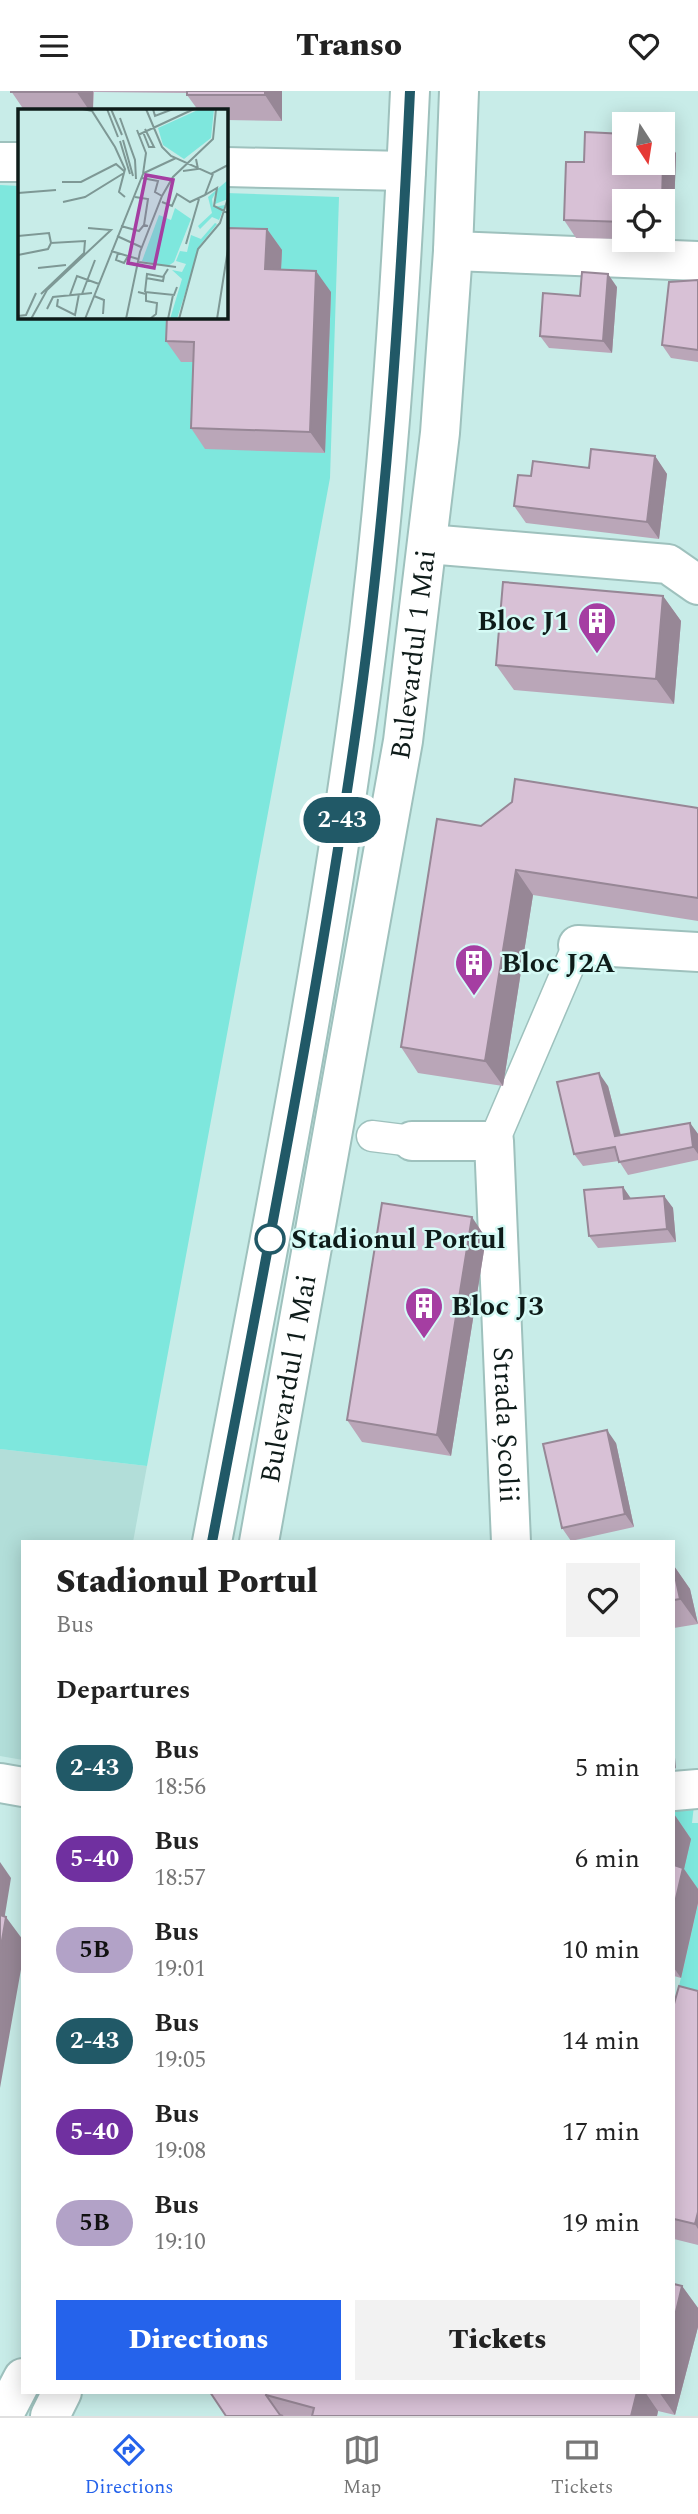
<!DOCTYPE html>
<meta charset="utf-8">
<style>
:root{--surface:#fff;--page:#f2f2f2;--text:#222;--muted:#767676;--line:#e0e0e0;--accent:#2563eb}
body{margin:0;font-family:Spectral,serif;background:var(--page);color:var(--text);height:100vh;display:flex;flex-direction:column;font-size:26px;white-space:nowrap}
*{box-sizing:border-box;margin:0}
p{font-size:23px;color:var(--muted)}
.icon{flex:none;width:38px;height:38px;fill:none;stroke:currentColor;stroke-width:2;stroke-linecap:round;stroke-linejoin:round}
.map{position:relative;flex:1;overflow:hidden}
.sheet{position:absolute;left:21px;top:1449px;width:654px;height:854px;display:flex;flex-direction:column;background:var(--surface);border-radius:0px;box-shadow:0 4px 18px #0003}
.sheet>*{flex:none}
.badge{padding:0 14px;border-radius:23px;font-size:24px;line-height:46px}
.needle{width:46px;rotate:168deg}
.tools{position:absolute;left:612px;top:21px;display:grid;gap:14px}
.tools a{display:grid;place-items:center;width:63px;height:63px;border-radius:0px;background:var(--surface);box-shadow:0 4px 18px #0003;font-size:35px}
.map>.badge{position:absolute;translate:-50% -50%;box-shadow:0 0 0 4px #fff}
h2{padding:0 35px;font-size:26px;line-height:63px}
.round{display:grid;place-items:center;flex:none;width:74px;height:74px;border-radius:0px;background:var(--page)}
.headline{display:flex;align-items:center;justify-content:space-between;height:119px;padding:0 35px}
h1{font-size:33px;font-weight:800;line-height:52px}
.action{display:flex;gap:14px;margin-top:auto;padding:14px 35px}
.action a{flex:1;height:80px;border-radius:0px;background:var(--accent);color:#fff;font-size:28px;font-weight:800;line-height:80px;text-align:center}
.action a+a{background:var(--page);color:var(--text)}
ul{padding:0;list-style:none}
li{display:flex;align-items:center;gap:21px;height:91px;padding:0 35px}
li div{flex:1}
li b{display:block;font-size:26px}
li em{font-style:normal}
li .badge{min-width:77px;font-weight:700;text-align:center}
header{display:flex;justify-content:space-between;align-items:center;height:91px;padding:0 35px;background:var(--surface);font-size:32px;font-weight:800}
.menu{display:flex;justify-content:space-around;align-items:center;height:98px;border-top:2px solid var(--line);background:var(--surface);font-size:19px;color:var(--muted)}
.menu a{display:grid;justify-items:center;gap:4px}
.menu .current{color:var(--accent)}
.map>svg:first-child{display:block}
.built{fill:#b2ded9}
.green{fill:#7ee7dd}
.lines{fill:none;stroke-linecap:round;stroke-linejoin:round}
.pedestrian-casing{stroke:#9ec1bd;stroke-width:33}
.minor-casing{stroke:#9ec1bd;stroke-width:42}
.primary-casing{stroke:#9ec1bd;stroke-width:42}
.pedestrian{stroke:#fff;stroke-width:30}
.minor{stroke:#fff;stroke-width:38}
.primary{stroke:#fff;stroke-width:38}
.wall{fill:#baa6b8}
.shaded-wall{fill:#978796}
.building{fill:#d8c1d6;stroke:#978796;stroke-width:2}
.line-casing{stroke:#fff;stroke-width:16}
.line{stroke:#215967;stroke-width:10}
.stop-dot{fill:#fff;stroke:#215967;stroke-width:3.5}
.labels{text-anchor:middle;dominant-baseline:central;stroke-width:5;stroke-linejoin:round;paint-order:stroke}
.poi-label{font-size:28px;font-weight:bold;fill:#0e1b19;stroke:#d5faf5;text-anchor:start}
.street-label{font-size:28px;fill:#0e1b19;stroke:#d5faf5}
.stop-label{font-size:28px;font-weight:bold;fill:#0e1b19;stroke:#d5faf5;text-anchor:start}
.inset-road{fill:none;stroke:#7e9895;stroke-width:2}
.view{fill:#a53ea2;fill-opacity:0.15;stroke:#a53ea2;stroke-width:3.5}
.inset-edge{fill:none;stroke:#0e1b19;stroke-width:3.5}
</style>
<header><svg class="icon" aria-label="menu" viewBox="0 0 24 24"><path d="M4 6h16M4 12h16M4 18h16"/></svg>Transo<svg class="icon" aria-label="heart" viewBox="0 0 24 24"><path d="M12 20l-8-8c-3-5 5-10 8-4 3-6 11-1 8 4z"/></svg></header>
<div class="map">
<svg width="698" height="2325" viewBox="0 0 698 2325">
<rect width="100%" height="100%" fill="#c8ece8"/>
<path class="built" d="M0 1358 147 1375 133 1451H23V1669L0 1665Z"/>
<path class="green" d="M0 94 19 95V226H226V102L339 106 330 387 147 1375 0 1358Z
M674 1714H694L692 1732H698V1801L680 1797Z
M698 1812V1920L674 2002V1917Z"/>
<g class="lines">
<defs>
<path id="pedestrian" d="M372 1045 412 1050
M494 1050 578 854"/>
<g id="minor">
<path d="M0 71H19"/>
<path d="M226 76 406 80"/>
<path d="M453 160 698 170"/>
<path d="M428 453 668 473 698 494"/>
<path d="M578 854 698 861"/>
<path id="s1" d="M412 1050H494L511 1451"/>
<path d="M0 1692 23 1696"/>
<path d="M674 1700 698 1698"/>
</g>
<g id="primary">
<path d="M212 1451C263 1183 317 915 355 646 386 432 400 216 410 0"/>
<path id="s2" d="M259 1451 403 650 440 342 453 160 459 0"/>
<path d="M3 2325 23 2287"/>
<path d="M50 2325 62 2301"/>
</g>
</defs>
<use href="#pedestrian" class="pedestrian-casing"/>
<use href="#minor" class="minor-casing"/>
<use href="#primary" class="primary-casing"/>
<use href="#pedestrian" class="pedestrian"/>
<use href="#minor" class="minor"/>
<use href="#primary" class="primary"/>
</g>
<path class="wall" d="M11 0H282V30L226 29V19H198L187 4V2L94 1 93 19H24Z
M676 62 673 150 636 149H663V110H625V148L576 147 564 129 584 71Z
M267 138 282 159 281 178 331 201 325 362 205 358 191 337 193 271H181L166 250Z
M698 189V271L671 267 662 254Z
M617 196 612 262 549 257 540 245 580 205Z
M655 365 667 383 659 448 526 432 514 415 531 385Z
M663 505 681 530 674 613 514 599 496 574Z
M698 717V830L533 804 503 995 418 982 401 956 481 735Z
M608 995 621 1044 690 1032 698 1043V1069L628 1084 619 1070 583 1075 574 1063Z
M623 1096 631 1108 664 1105 673 1117 676 1151 598 1157 589 1145Z
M486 1147 451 1365 362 1351 347 1329Z
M616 1352 634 1436 571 1450 562 1437Z
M674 1475 690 1498 698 1533 674 1537Z
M674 1723 691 1748 684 1778 698 1798V1812L681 1887 674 1885Z
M698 1900V2154L674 2148V1913Z
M682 2195 698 2217V2236L675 2324 658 2320 657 2325H226L210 2301H674Z"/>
<path class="shaded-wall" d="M76 0H93V19H89Z
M265 0H282V30L265 4Z
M664 44 676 62 673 150 663 136V110H662Z
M267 138 282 159 280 199 265 178Z
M316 180 331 201 325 362 310 341Z
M608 183 617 196 612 262 603 250Z
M655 365 667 383 659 448 647 431Z
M663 505 681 530 674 613 656 588Z
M516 779 533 804 503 995 485 970Z
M599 982 608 995 624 1058 615 1045Z
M690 1032 698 1043V1063L693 1056Z
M623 1096 632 1109 624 1108Z
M664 1105 673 1117 676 1151 667 1138Z
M472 1126 486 1147 451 1365 437 1344Z
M607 1339 616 1352 634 1436 625 1423Z
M674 1475 690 1498 698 1533 680 1508 674 1480Z
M674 1655 676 1678 674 1675Z
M674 1723 691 1748 684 1778 698 1798V1812L681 1887 674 1877Z
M0 1771 11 1787 1 1848 0 1847Z
M6 1826 23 1849V1867L0 1997V1861Z
M698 2121V2138L695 2133Z
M682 2195 698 2217V2236L675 2324 659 2301H674V2229Z
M637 2301H645L658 2320 657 2325H631Z"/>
<path class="building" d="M11 0H76V1H11Z
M187 0H265V4H187Z
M585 41 625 43V72H663L662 110H625V131L564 129 566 71H584Z
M226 137 267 138 265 178 316 180 310 341 191 337 194 251 166 250 167 226H226Z
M582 181 608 183 603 250 540 245 543 202 580 205Z
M698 189V259L662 254 669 191Z
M591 358 655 365 647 431 514 415 518 384 531 385 533 370 589 377Z
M503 491 663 505 656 588 496 574Z
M515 688 698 717V807L516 779 485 970 401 956 437 728 481 735 512 711Z
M599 982 615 1045 690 1032 693 1056 619 1071 615 1056 574 1063 557 991Z
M623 1096 624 1108 664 1105 667 1138 589 1145 584 1099Z
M382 1112 472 1126 437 1344 347 1329Z
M607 1339 625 1423 562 1437 543 1353Z
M674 1480 680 1508 674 1509Z
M674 1774 683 1777 674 1816Z
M0 1824 6 1826 0 1861Z
M679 1895 698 1900V2121L695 2133 674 2128V1913Z
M674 2193 682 2195 674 2229Z
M210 2301H267L266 2304 280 2324 283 2325H226Z
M267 2301H637L631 2325H312L314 2317 266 2304Z"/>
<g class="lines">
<defs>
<path id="line" d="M212 1451C263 1183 316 915 355 646 386 432 400 216 410 0"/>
</defs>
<use href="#line" class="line-casing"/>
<use href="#line" class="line"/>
</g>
<defs>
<symbol id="building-pin" viewBox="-11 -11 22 30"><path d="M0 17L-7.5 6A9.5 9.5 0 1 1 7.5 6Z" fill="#a53ea2" stroke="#d5faf5"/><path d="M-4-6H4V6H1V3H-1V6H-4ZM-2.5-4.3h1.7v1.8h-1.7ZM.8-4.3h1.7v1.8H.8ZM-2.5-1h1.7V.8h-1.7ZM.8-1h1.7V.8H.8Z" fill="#fff"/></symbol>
</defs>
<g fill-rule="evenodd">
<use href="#building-pin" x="575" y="508" width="44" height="60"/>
<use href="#building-pin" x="452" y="850" width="44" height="60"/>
<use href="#building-pin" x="402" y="1193" width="44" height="60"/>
</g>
<circle class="stop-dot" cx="270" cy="1148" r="14"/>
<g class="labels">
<g class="poi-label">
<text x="570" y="530" text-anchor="end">Bloc J1</text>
<text x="501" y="872">Bloc J2A</text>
<text x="451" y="1215">Bloc J3</text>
</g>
<g class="street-label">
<text stroke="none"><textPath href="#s2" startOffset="901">Bulevardul 1 Mai</textPath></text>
<text stroke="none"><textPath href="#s2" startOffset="166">Bulevardul 1 Mai</textPath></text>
<text stroke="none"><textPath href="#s1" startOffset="366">Strada Școlii</textPath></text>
</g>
<g class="stop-label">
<text x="291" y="1148">Stadionul Portul</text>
</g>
</g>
<g transform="translate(18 18)">
<rect width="210" height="210" fill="#c8ece8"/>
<path d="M182 0H196L193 29 166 50 145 36 140 19ZM210 71V90L197 95 198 83 194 90 195 98 207 96 201 111 194 108 182 120 180 117 194 104 190 88ZM157 99 173 110 156 153 150 157 124 152 141 106 153 111ZM197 114 199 115 182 136 159 210H152L164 170 154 161 164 163 168 155 158 152 162 142 169 143 173 126 183 130Z" fill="#7ee7dd"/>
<path class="inset-road" d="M10 0H32M65 0 74 2 97 38 107 60 101 83 107 88M89 0 100 28M93 0 104 26M128 0 144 38 153 47 193 65 210 56M135 0 137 7 155 0M102 9 117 51 118 70M125 23 131 38H136L127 20M120 26 176 0M105 31 115 67M102 32 112 65M165 62 180 60 178 50M126 64 158 49M124 69 140 72 137 83 144 87M44 73H63L98 55 106 62M0 84 38 81M187 86 199 79 196 97 210 104M117 88 130 90 126 116 130 117M45 93 67 88 106 64M144 93 154 97 159 85 172 93 187 86 195 65M103 117 121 122 126 116M0 127 31 124 33 134 67 132 66 144 23 185M99 127 123 138M168 135 181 90M93 142 120 150M100 144 98 151 106 154 110 147M0 146 30 140 33 134M121 153 158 158M20 159 48 156M128 169 145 172 146 167M127 183 156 186 159 178M127 183 129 165 145 168 150 160M64 185 77 151M52 186 59 167 81 175M76 187 86 191 85 205M40 190 39 197 57 206 61 185M29 200 35 188 74 184M0 207 8 206 18 184M110 209 132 210 138 205 139 194 128 192V185L120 183M13 210 29 181 93 121 70 119M67 210 125 65 128 44 119 21M108 210 122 143 144 87 155 68 195 30 198 0M150 210 155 186M161 210 180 140 202 114 210 89M199 210 210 140"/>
<path class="view" d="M128 66 155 71 136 159 110 154Z"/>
<rect width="210" height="210" class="inset-edge"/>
</g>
</svg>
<div class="tools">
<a><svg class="needle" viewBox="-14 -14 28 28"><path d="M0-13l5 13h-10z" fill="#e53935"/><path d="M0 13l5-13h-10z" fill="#767676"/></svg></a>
<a><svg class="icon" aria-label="locate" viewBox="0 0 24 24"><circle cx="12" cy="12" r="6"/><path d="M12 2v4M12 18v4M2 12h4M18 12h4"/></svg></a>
</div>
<b class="badge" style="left:342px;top:729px;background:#215967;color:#fff">2-43</b>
<section class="sheet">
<div class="headline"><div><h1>Stadionul Portul</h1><p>Bus</p></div><a class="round"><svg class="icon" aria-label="heart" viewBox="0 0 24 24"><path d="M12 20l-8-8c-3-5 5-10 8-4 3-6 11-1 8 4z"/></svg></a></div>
<h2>Departures</h2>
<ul>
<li><span class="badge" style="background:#215967;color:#fff">2-43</span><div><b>Bus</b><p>18:56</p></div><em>5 min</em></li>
<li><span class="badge" style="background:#7030a0;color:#fff">5-40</span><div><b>Bus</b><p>18:57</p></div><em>6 min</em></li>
<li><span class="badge" style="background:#b2a2c7;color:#111">5B</span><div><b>Bus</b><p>19:01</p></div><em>10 min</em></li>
<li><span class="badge" style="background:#215967;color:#fff">2-43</span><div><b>Bus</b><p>19:05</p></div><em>14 min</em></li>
<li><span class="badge" style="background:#7030a0;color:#fff">5-40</span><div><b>Bus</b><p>19:08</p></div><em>17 min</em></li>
<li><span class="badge" style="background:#b2a2c7;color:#111">5B</span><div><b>Bus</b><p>19:10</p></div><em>19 min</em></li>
</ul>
<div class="action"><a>Directions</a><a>Tickets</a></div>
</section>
</div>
<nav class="menu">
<a class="current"><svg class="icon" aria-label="directions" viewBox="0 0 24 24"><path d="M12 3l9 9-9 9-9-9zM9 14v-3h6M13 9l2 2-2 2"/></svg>Directions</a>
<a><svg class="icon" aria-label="map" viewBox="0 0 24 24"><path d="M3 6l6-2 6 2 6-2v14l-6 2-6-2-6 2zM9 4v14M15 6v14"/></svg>Map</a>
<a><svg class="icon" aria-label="tickets" viewBox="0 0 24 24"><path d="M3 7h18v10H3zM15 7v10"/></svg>Tickets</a>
</nav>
